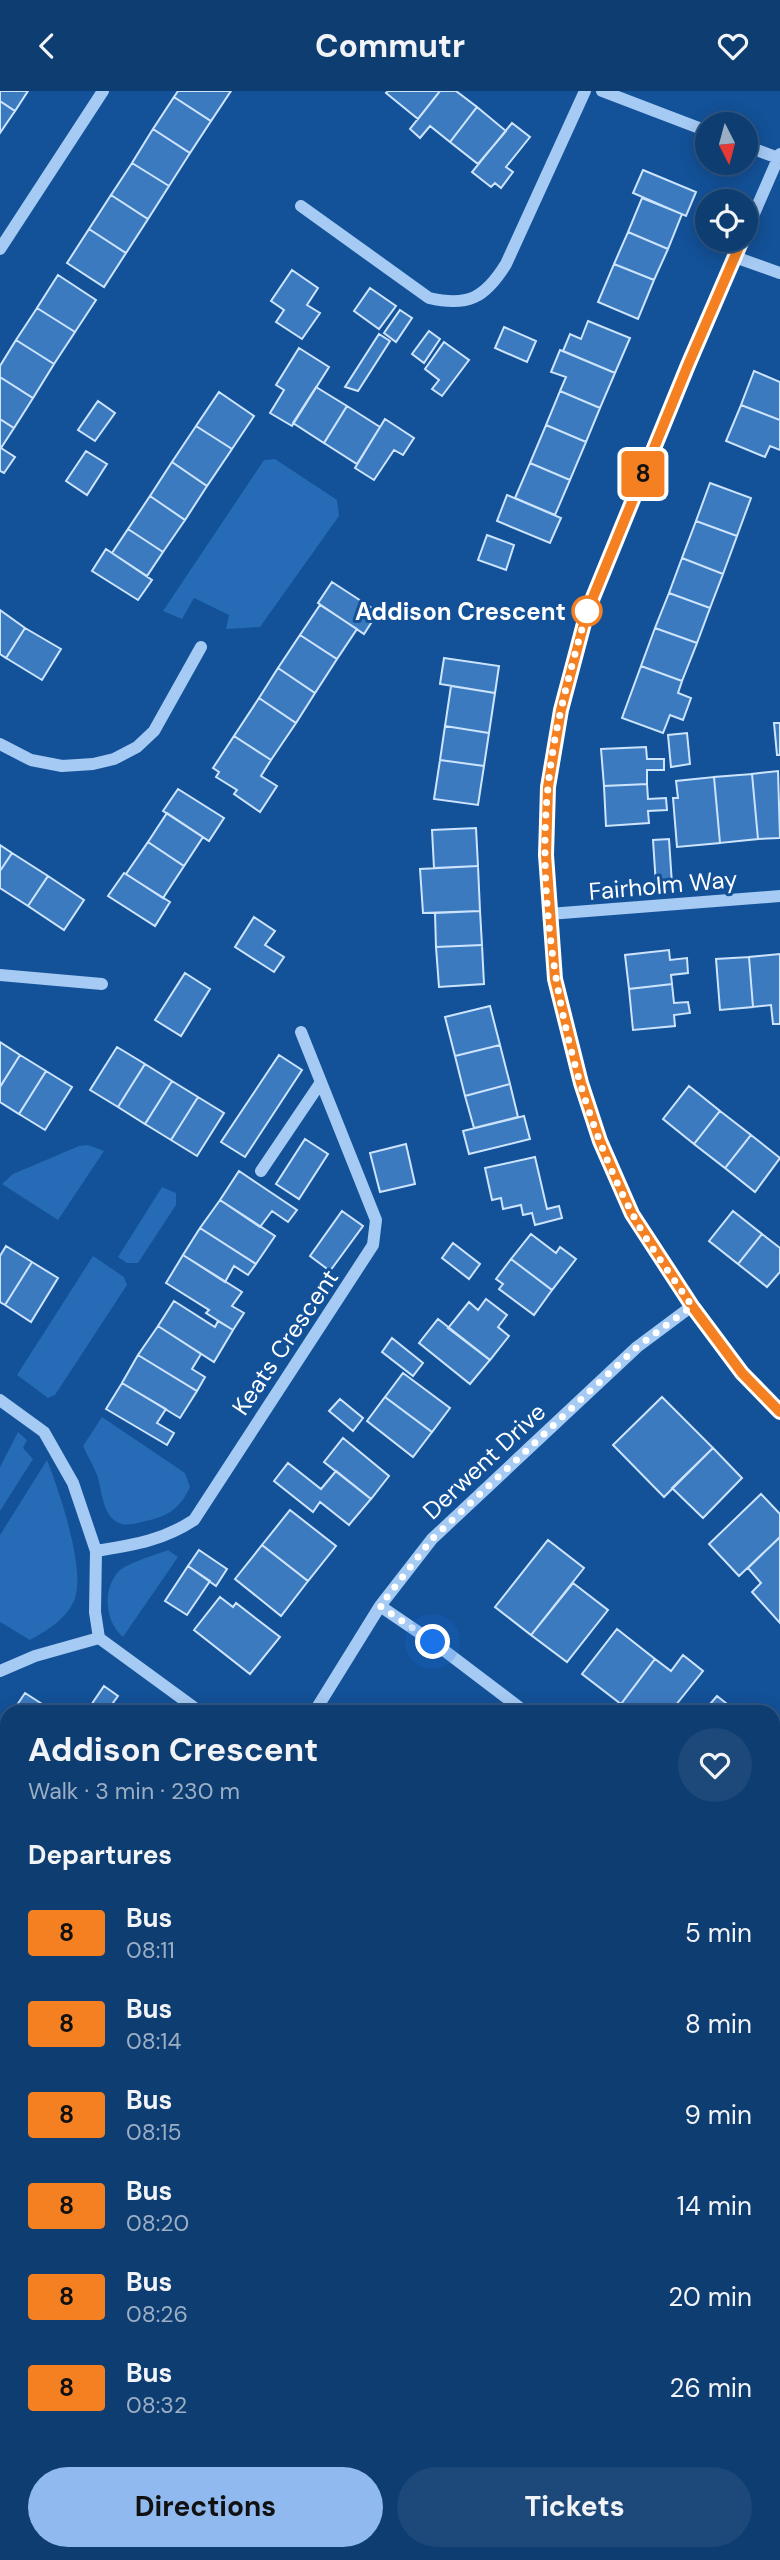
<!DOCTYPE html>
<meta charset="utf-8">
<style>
:root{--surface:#0e3d72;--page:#1c487a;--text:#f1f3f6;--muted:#9baec4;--line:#2e5684;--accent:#90b9f0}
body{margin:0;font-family:"DM Sans",sans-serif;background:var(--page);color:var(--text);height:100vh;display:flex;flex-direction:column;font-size:26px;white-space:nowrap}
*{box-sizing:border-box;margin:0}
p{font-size:23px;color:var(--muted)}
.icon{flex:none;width:38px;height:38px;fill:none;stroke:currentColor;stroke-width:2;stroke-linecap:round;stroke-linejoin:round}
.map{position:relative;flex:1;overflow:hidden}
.details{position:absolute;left:0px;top:1614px;width:780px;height:856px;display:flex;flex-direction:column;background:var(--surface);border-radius:21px 21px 0 0;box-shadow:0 4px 18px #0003,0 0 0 2px var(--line)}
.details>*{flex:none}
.badge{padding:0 14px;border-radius:5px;font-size:24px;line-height:46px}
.needle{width:46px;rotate:174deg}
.controls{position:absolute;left:695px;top:21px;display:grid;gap:14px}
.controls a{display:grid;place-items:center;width:63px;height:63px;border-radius:50%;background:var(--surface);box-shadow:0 4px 18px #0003,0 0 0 2px var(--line);font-size:35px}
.you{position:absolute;width:35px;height:35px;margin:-18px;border:5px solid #fff;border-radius:50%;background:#1a73e8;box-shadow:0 0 0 10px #1a73e833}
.map>.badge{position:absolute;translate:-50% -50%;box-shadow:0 0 0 4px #fff}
h2{padding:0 28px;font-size:26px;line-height:63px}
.round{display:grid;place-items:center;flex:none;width:74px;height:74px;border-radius:37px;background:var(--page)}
.summary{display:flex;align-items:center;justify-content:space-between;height:119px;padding:0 28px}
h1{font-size:33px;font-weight:700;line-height:52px}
.cta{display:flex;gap:14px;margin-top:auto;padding:14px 28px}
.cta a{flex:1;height:80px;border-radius:42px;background:var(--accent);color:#111;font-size:28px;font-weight:700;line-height:80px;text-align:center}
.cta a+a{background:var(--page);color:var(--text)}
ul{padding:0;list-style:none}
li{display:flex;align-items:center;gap:21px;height:91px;padding:0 28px}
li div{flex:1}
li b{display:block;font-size:26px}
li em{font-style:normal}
li .badge{min-width:77px;font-weight:700;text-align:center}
header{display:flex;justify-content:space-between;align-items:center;height:91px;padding:0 28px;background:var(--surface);font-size:32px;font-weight:700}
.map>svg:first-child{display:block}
.green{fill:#266bb6}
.building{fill:#3c7ac0;stroke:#cde4fd;stroke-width:2}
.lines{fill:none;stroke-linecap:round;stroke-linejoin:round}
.minor{stroke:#a5caf3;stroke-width:12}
.line-casing{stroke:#fff;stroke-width:16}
.line{stroke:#f48021;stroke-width:10}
.walk{stroke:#fff;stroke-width:7;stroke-dasharray:0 12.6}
.stop-dot{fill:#fff;stroke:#f48021;stroke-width:3.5}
.labels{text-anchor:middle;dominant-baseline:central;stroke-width:6;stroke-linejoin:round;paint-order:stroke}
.stop-label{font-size:24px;font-weight:bold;fill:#fff;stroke:#135198;text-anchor:end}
.street-label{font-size:24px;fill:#fff;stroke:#135198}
</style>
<header><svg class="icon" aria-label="back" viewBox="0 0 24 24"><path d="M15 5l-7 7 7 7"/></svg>Commutr<svg class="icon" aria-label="heart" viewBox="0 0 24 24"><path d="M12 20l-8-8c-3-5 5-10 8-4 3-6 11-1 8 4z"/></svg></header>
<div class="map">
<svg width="780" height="2469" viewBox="0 0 780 2469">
<rect width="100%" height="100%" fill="#135198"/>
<path class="green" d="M275 368 337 409 339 425 260 536 226 538 229 524 194 507 182 528 163 520 264 369Z
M88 1054 104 1060 58 1129 2 1093 13 1083 79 1055Z
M162 1096 176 1102V1114L138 1172H127L118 1166Z
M93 1165 124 1186 127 1194 55 1304 48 1307 17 1284Z
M102 1326 185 1382 190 1396C181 1415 171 1424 150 1429 141 1431 128 1436 119 1432 102 1425 102 1398 97 1384 93 1374 87 1364 83 1355Z
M18 1341 27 1349 23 1357 33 1368 0 1420V1376Z
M47 1369C59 1399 87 1481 74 1510 65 1529 48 1539 30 1549L0 1531V1444Z
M168 1459 178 1466 123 1546C105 1531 102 1499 118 1481 126 1472 156 1464 168 1459Z"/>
<path class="building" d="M0 0H28L15 20 0 10Z
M178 0H231L211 30 174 6Z
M388 0H440L418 28 386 2Z
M440 0H456L477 16 450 51 430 35 420 47 410 38Z
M174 6 211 30 190 62 153 38Z
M0 10 15 20 0 42Z
M477 16 506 40 478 73 450 51Z
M512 32 530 46 506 76 513 81 501 97 495 92 491 96 472 81Z
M153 38 190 62 169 95 132 72Z
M132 72 169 95 148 128 111 104Z
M643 79 696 101 686 125 633 102Z
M111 104 148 128 126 162 89 138Z
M642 107 682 123 668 158 628 141Z
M89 138 126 162 104 196 67 172Z
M628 141 668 158 654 189 614 173Z
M614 173 654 189 638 228 598 211Z
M292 179 318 197 307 214 320 222 302 248 276 231 284 219 271 210Z
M58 184 96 209 75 241 37 217Z
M370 197 396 215 379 238 354 220Z
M37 217 75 241 54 273 16 249Z
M400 219 412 227 396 251 384 242Z
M588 230 630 247 615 282 563 260 570 243 581 248Z
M504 236 536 250 527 271 495 257Z
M429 240 440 248 424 272 412 263Z
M379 243 390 250 358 300 345 296Z
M16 249 54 273 33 307 0 286V275Z
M444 251 469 269 442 305 432 298 439 289 425 278Z
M299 257 329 276 292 335 270 322 284 299 276 294Z
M560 259 615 282 600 317 560 300 566 286 551 281Z
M754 280 780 291V329L741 314Z
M0 286 33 307 14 337 0 328Z
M316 296 347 315 324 352 293 332Z
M560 300 600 317 586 351 546 334Z
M219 301 254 325 232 358 196 335Z
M98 310 115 322 95 350 78 339Z
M741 314 780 329V359L770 355 765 366 726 350Z
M347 315 380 336 357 373 324 352Z
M0 328 14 337 1 357 15 366 4 382 0 380Z
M385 328 414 347 403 364 394 359 374 389 355 377Z
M546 334 586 351 570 389 530 372Z
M196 335 232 358 207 395 172 371Z
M86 360 107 373 87 404 66 390Z
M172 371 207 395 185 429 150 405Z
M530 372 570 389 555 424 515 407Z
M710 392 751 407 737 445 696 430Z
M507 404 561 427 550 452 497 430Z
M150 405 185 429 163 461 128 438Z
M696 430 737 445 723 483 682 467Z
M128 438 163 461 147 485 112 462Z
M487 444 514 454 506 479 478 469Z
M106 458 152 489 138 509 92 480Z
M682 467 723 483 710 517 669 502Z
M332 491 378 521 364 543 318 512Z
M669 502 710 517 697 552 655 537Z
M320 514 357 538 337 568 300 544Z
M0 519 25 537 6 567 0 563Z
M25 537 61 558 42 589 6 567Z
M655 537 697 552 682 590 641 575Z
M300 544 337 568 315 602 278 577Z
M444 567 499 575 495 602 440 593Z
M641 575 682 590 678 602 691 607 683 629 670 624 663 642 622 627Z
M278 577 315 602 296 632 259 607Z
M451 595 495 602 489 642 445 635Z
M259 607 296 632 271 669 234 645Z
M774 632H780V664H777Z
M445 635 489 642 484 675 440 669Z
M687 642 690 673 671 676 668 644Z
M234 645 271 669 261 685 277 695 260 721 234 703 237 699 216 686 219 681 213 677Z
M646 656 647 668H664V679H647V693L604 695 601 658Z
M440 669 484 675 478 714 434 708Z
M778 680 780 747 758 748 752 683Z
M752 683 758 748 720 752 714 686Z
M714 686 720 752 677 756 673 707H678L676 690Z
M647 693 648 708 666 707 667 719 648 720 649 732 606 735 604 695Z
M178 698 224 727 209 750 163 720Z
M167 722 203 746 184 775 148 751Z
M476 737 478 775 434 777 432 739Z
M669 748 672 793 656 794 653 749Z
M148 751 184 775 163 807 126 783Z
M0 754 12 762 0 780Z
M12 762 48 785 28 815 0 797V780Z
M478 775 480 820 423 822 420 778Z
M124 782 170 811 155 835 108 805Z
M48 785 84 809 64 839 28 815Z
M480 820 482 854 436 856 435 822Z
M254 826 275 840 265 854 284 866 274 881 235 856Z
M482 854 484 893 439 896 436 856Z
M669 859 670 869 687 867 688 882 671 884 672 893 629 898 625 864Z
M780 863V933H773L771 914 753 916 749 866Z
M749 866 753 916 720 919 716 868Z
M185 882 210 898 181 945 155 929Z
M672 893 674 912 688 911 690 922 674 924 675 935 633 939 629 898Z
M490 915 500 954 455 965 445 926Z
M0 951 20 964 0 996Z
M500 954 510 993 465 1005 455 965Z
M117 956 145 973 118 1016 90 999Z
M20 964 46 980 19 1023 0 1011V996Z
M279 964 302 979 245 1066 221 1051Z
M145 973 172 990 145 1033 118 1016Z
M46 980 72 996 45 1039 19 1023Z
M172 990 198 1006 171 1049 145 1033Z
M510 993 518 1026 474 1037 465 1005Z
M689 995 720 1020 694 1053 663 1028Z
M198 1006 224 1022 197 1065 171 1049Z
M720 1020 751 1044 725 1077 694 1053Z
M524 1025 530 1048 469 1063 463 1040Z
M751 1044 780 1067 755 1101 725 1077Z
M305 1048 328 1063 299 1108 276 1093Z
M406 1053 415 1093 380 1101 370 1062Z
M535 1066 547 1118 559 1115 562 1127 535 1134 532 1122 523 1124 521 1114 503 1118 501 1107 492 1109 485 1077Z
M239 1080 297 1119 288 1131 272 1120 260 1136 220 1109Z
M220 1109 275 1145 256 1173 200 1137Z
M342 1120 363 1135 330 1180 310 1165Z
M733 1120 762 1143 738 1173 709 1150Z
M200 1137 256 1173 248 1184 234 1175 225 1191 183 1164Z
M531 1143 556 1162 560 1156 576 1168 552 1199 511 1168Z
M762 1143 780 1157V1181L767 1196 738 1173Z
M453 1152 480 1173 469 1188 442 1167Z
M6 1155 32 1171 5 1214 0 1211V1165Z
M183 1164 242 1201 232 1215 244 1222 233 1239 206 1222 209 1219 166 1192Z
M511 1168 552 1199 534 1224 499 1198 503 1193 496 1188Z
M32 1171 58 1187 31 1231 5 1214Z
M486 1208 507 1224 498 1236 509 1245 490 1269 448 1237 469 1211 478 1219Z
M174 1210 215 1236 218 1230 233 1239 214 1271 158 1235Z
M438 1228 490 1269 470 1293 419 1252Z
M158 1235 201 1263 192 1278 205 1286 197 1300 138 1264Z
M392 1247 423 1272 413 1285 382 1261Z
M138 1264 197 1300 180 1327 122 1292Z
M403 1282 450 1317 432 1341 385 1306Z
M122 1292 166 1318 157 1332 174 1342 167 1354 106 1318Z
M385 1306 432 1341 413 1366 367 1330Z
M662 1306 713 1357 664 1406 613 1354Z
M340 1308 363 1327 353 1340 329 1320Z
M343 1347 389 1385 371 1408 324 1371Z
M713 1357 742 1387 703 1427 672 1397Z
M288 1372 321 1398 336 1380 371 1408 349 1434 320 1411 313 1421 274 1390Z
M761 1403 780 1423V1446L739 1485 709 1453Z
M290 1419 336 1455 308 1490 262 1454Z
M780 1446V1532L752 1501 761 1492 748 1477Z
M548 1449 584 1477 531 1544 495 1516Z
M262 1454 308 1490 281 1525 235 1488Z
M199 1459 227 1478 216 1495 188 1475Z
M188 1475 210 1490 187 1524 165 1510Z
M573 1492 608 1519 567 1571 531 1544Z
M220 1506 233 1516 236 1512 280 1546 250 1583 194 1539Z
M617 1538 655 1568 621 1613 582 1583Z
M683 1564 703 1580 671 1620H631L621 1613 655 1568 671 1580Z
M104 1595 118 1605 107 1620H87Z
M25 1602 53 1620H13Z
M717 1605 736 1620H704Z
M7 1629V1670L0 1665V1639Z
M774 1651 780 1656V1668L774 1676Z
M0 1770 7 1775V1783L4 1787 7 1789V1817L0 1811Z
M6 1816 7 1817V1834L0 1829V1824Z
M774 1863 780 1866V1878L774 1890Z
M7 1895V1918L0 1912V1903Z
M7 1921V1937L0 1932Z
M0 1968 7 1973V2024L0 2019Z
M0 2019 7 2024V2063L1 2070Z
M774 2073 780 2076V2111L774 2124Z
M774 2291 780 2297V2326L774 2334Z
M0 2309 7 2315V2359L0 2368Z
M780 2349V2371L774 2366V2357Z
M7 2359V2385L0 2379V2368Z
M774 2429 780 2434V2457L774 2453Z
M139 2462H188L183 2469H134Z
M188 2462H200L209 2469H183Z
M258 2462H280L275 2469H253Z
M520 2462H580L575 2469H515Z
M609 2462H635L644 2469H604Z"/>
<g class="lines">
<path class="minor" d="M602 0 707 40
M746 55 778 67
M301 115 429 207C468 216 485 207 506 173L585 0
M746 141 780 63
M742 149 587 521 561 619 548 696 546 764 555 888 581 992 600 1050 632 1123 692 1215 742 1282 780 1321
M0 158 103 0
M735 166 780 182
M0 653 31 669 62 675 93 673 114 668 137 656 154 640 201 556
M549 823 780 805
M0 884 102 893
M261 1080 321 991
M0 1309 44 1341 73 1392 96 1460 95 1521 99 1547 199 1620
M96 1460C133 1454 162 1450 194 1429L373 1154 376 1129 301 941
M380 1515 433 1551 524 1620
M0 1580 35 1565 99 1547
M315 1620 380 1515 432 1448 637 1256 692 1215
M774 1786 780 1790
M774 2210 780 2213
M0 2228 7 2219
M387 2462 396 2469"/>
</g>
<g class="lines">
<defs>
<path id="line" d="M742 149 688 274 587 521 561 619 548 696 546 764 555 888 581 992 600 1050 632 1123 692 1215 742 1282 780 1321"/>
</defs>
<use href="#line" class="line-casing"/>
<use href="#line" class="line"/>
<path class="walk" d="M433 1551 380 1515 432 1448 637 1256 692 1215C672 1185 648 1154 632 1122 569 1003 534 830 548 696 554 636 571 577 587 520"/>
</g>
<circle class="stop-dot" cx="587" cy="520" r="14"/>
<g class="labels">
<g class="stop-label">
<text x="566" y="520">Addison Crescent</text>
</g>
<g class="street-label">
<text transform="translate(663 794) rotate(-5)">Fairholm Way</text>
<text transform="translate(285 1251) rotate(-56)">Keats Crescent</text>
<text transform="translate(484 1370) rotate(-43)">Derwent Drive</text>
</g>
</g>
</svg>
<div class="controls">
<a><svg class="needle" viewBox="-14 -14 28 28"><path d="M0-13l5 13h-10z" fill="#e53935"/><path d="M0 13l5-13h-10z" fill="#9baec4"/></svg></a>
<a><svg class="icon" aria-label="locate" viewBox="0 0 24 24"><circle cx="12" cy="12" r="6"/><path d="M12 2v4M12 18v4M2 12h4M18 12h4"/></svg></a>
</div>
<div class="you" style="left:433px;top:1551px"></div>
<b class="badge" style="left:643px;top:383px;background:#f48021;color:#111">8</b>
<section class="details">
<div class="summary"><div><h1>Addison Crescent</h1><p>Walk · 3 min · 230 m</p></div><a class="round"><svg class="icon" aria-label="heart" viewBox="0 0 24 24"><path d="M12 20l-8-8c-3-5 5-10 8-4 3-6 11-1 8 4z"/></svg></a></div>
<h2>Departures</h2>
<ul>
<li><span class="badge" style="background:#f48021;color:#111">8</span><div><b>Bus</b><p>08:11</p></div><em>5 min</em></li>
<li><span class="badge" style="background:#f48021;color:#111">8</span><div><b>Bus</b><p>08:14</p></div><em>8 min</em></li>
<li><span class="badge" style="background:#f48021;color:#111">8</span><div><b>Bus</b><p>08:15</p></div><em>9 min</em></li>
<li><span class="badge" style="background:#f48021;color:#111">8</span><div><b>Bus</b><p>08:20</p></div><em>14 min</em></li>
<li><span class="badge" style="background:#f48021;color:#111">8</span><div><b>Bus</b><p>08:26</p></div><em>20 min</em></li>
<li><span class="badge" style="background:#f48021;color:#111">8</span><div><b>Bus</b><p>08:32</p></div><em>26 min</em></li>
</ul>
<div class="cta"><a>Directions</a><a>Tickets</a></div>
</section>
</div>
